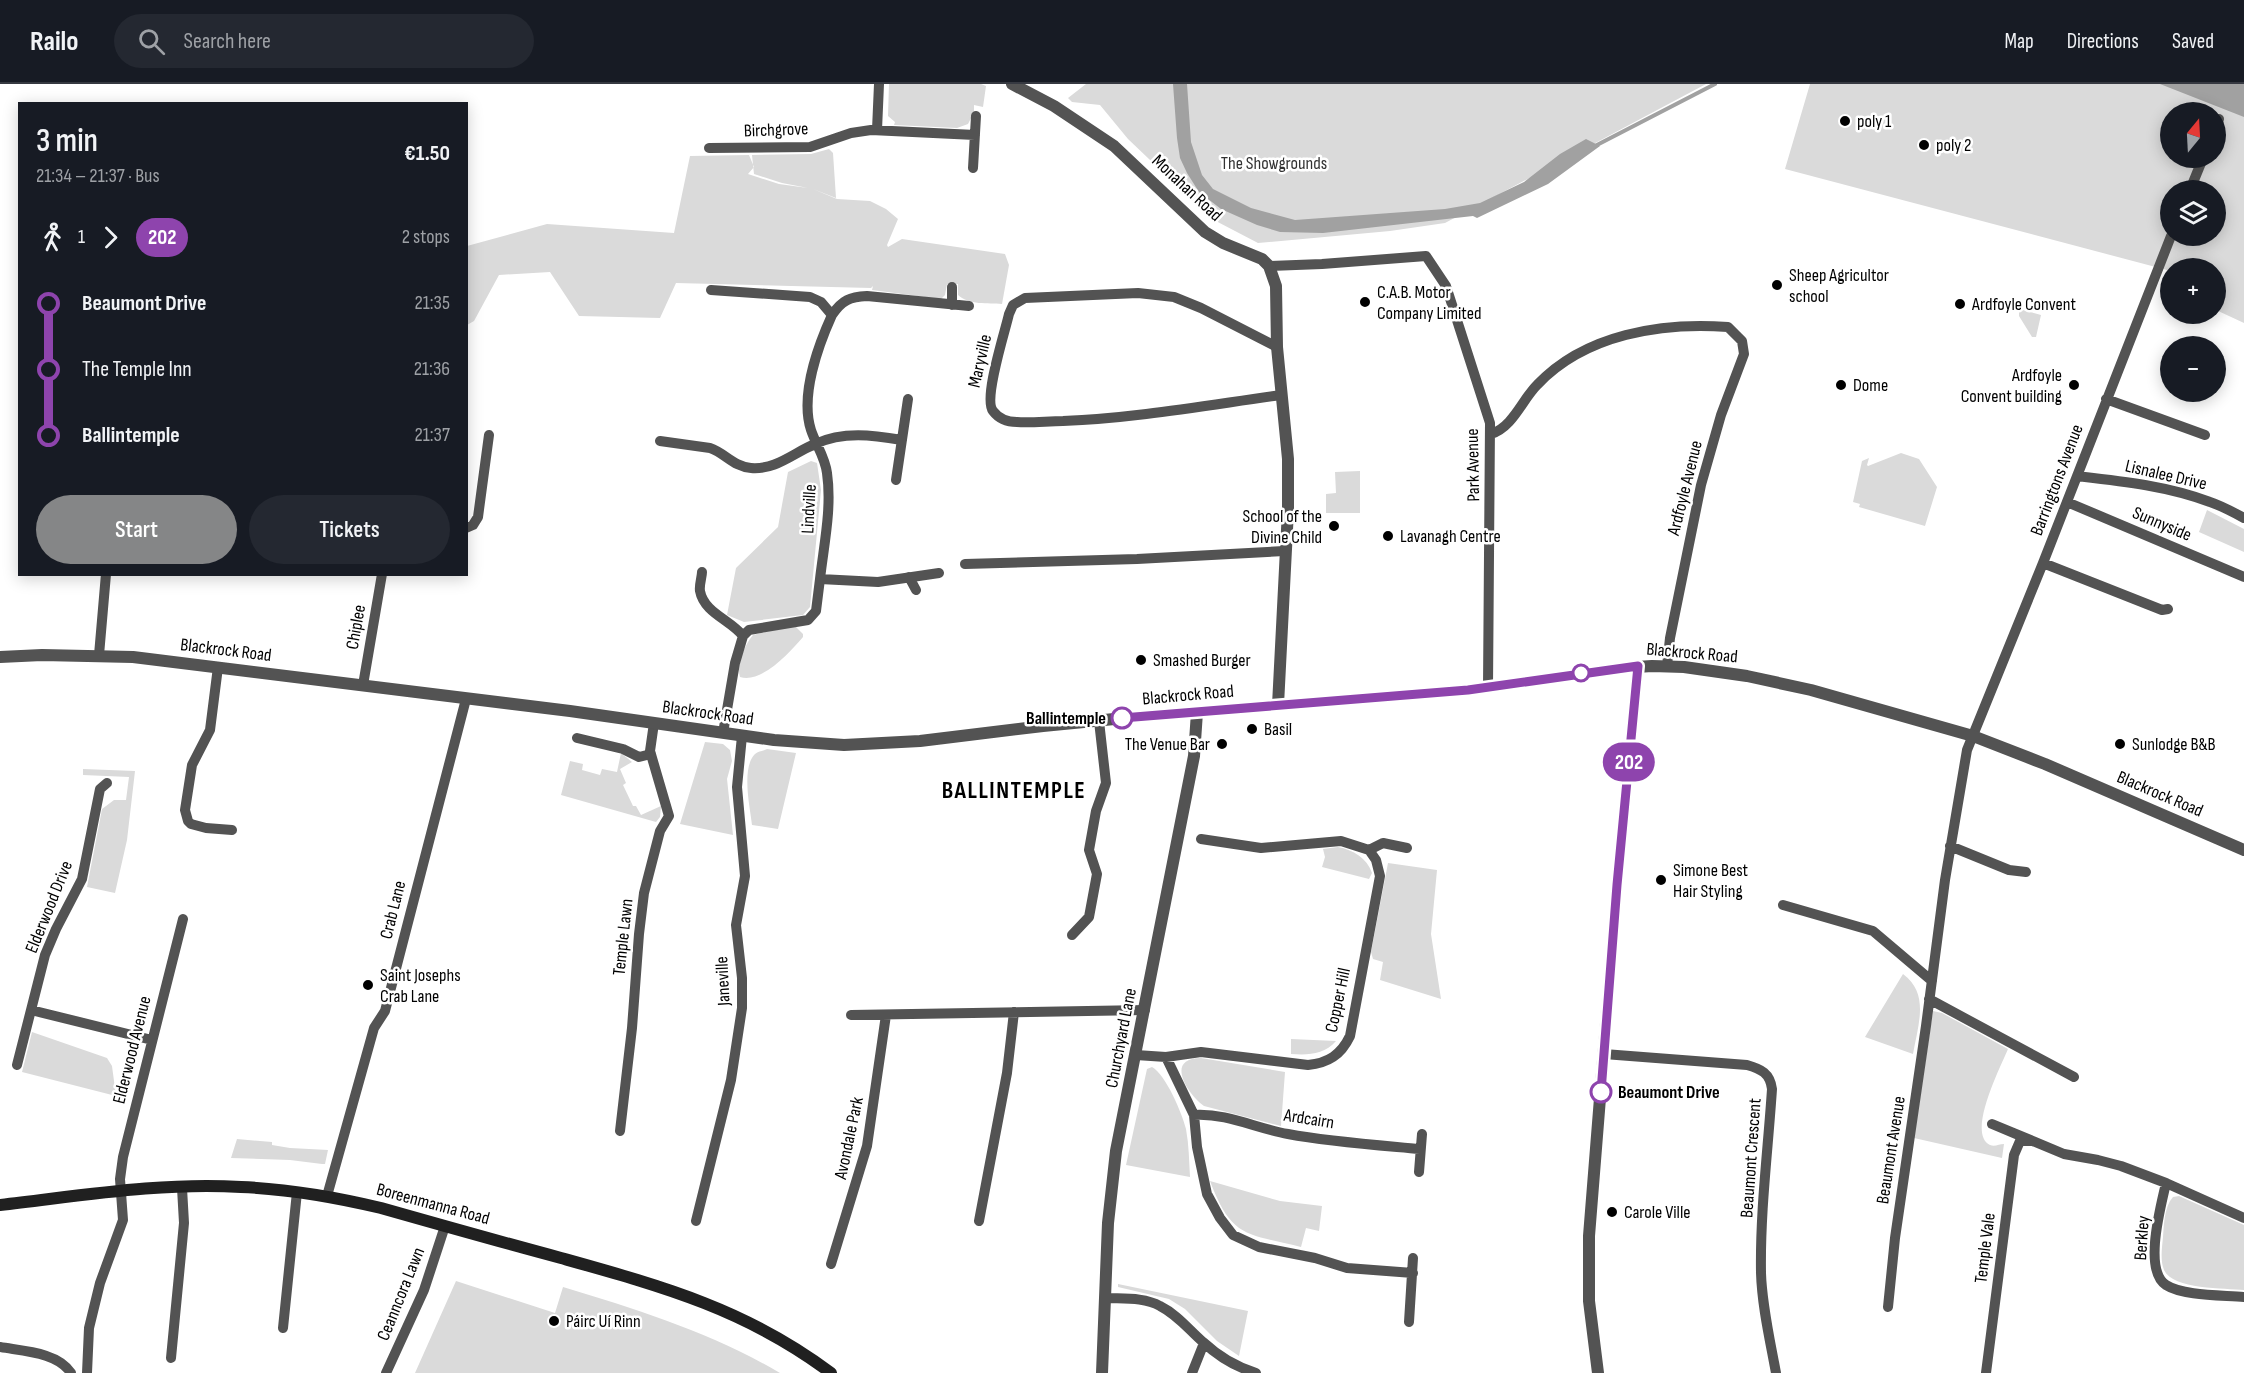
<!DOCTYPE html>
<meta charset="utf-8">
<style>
:root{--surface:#171b24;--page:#242831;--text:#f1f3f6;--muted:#9ea1a6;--line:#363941;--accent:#858687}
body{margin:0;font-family:"Sofia Sans Condensed",sans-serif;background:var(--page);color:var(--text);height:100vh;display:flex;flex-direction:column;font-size:22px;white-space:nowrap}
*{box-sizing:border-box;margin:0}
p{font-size:20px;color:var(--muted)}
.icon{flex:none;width:33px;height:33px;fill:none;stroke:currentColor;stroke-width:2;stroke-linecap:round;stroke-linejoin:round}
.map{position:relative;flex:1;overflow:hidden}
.drawer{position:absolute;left:18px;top:18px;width:450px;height:474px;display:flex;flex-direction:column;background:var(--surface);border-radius:0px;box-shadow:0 3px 15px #0003}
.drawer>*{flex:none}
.badge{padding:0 12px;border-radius:20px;font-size:21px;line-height:39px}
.needle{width:39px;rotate:18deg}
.buttons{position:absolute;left:2160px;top:18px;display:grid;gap:12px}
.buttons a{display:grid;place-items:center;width:66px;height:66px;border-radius:50%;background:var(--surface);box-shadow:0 3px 15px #0003;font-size:30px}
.map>.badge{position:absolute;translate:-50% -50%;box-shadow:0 0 0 3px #fff}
.legs{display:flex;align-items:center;gap:9px;height:66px;padding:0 18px;font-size:20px}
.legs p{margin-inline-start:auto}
.headline{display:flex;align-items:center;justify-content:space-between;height:102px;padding:0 18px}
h1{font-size:33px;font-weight:600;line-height:45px}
.primary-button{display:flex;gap:12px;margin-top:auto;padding:12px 18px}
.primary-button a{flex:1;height:69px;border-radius:36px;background:var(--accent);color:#fff;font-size:24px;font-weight:600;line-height:69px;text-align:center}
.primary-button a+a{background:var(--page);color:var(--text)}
ul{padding:0 18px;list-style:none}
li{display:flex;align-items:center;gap:21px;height:66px;font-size:22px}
li i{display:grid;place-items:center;width:9px;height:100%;margin:0 8px;background:currentColor}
li i::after{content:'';width:15px;height:15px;margin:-8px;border:4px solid;border-radius:50%;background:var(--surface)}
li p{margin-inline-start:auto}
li:first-child i{background:linear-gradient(#0000 50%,currentColor 0)}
li:last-child i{background:linear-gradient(currentColor 50%,#0000 0)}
header{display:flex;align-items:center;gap:36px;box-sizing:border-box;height:84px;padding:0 30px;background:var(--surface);border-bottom:2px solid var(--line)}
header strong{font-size:28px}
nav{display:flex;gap:33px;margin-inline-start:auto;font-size:21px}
.search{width:420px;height:54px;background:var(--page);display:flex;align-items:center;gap:15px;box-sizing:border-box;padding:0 21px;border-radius:33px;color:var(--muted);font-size:22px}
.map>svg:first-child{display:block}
.green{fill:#dadada;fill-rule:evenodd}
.water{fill:#a1a1a1}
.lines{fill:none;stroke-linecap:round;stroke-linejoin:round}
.stream{stroke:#a1a1a1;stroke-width:4}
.minor{stroke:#535353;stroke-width:10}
.tertiary{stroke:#535353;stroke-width:12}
.secondary{stroke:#202020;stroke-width:12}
.line-1-casing{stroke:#fff;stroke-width:14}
.line-1{stroke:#8e44ad;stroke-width:9}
.poi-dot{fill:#000;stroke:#fff;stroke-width:2}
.stop-1-dot{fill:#fff;stroke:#8e44ad;stroke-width:3}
.labels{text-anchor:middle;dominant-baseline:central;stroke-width:5;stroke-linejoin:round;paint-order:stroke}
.poi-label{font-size:18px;fill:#000;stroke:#fff;text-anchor:start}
.street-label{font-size:18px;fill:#000;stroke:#fff}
.park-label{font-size:18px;fill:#313131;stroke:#fff}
.stop-label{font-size:18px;font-weight:bold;fill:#000;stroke:#fff;text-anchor:end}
.district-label{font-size:24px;font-weight:bold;letter-spacing:1.5px;fill:#000;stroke:#fff}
</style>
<header>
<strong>Railo</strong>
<div class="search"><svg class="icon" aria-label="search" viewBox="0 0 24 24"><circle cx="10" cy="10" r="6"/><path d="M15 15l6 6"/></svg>Search here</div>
<nav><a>Map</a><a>Directions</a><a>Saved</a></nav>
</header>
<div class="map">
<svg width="2244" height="1289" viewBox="0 0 2244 1289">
<rect width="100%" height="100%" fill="#fff"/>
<path class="green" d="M889 0H981L986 2 983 23 974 21V28L968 40 957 44 894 41 895 38 888 32Z
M1086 0H1706L1445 139 1390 147 1258 159 1212 135 1128 55 1100 21 1072 18 1068 14Z
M1810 0H2244V239L2216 226V184H2170V206L2161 202 2167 186 1785 85ZM2170 28H2216V74H2170ZM2170 106H2216V152H2170Z
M829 65 833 69 836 114 813 105 837 115 870 117 886 125 898 135 887 161 888 163 902 155 1005 170 1009 181 1002 220C988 219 969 221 958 211V200H947L945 211 941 215 872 206 873 202 871 204 676 199 660 234 579 232 550 188 499 191 474 237 467 241V162L547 140 674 149 690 72 749 71 754 83 748 90 779 100 808 104 782 99 754 90 752 71 811 70Z
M2019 225 2041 231 2036 253H2032L2019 232Z
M1901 369 1919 375 1937 403 1925 442 1859 423 1860 420 1853 418 1862 377 1869 374 1867 381 1868 382Z
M811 377 817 379 821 406 810 523 803 531 744 538 727 531 736 484 778 443 788 388Z
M1360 387V429H1326V410L1336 409 1335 388Z
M2207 426 2244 445V468L2199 448Z
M794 541 803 550V553C791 567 762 600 740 593 736 581 745 560 753 551Z
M705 658 723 660 730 666 732 677 727 695 733 751 680 740Z
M767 665 796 669 778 745 752 741C750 723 741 684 755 670 759 667 764 667 767 665Z
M621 669 632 678 620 685 626 699 623 701 633 722H636L641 731 661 722 660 733 656 738 561 711 570 677 583 680 582 686 600 691 602 685 617 688Z
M83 685 135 687 127 756 115 809 87 803 102 725 114 716H126L129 693 83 691Z
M1338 763C1353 766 1367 774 1372 789L1369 795 1322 783 1325 773 1323 765Z
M1388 779 1437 786 1431 850 1441 915 1380 896 1383 878 1373 875 1371 868Z
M1903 890C1930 910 1918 941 1913 970L1865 953Z
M1933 927 1942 929 2008 965C2001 982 1966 1050 1990 1061 1995 1063 1999 1060 2004 1060L2002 1074 1914 1054Z
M32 948 107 974 112 982 116 1012 22 988Z
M1291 955 1336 957C1324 971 1308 971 1291 970Z
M1201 974 1285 988 1281 1042 1204 1022C1188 1011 1164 974 1201 974Z
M1152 983C1166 991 1182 1029 1186 1045 1189 1061 1189 1077 1190 1093L1126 1081 1147 985Z
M237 1055 272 1058V1061L290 1064 328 1066 325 1080H322L290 1076 231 1074Z
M1210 1097 1280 1117 1322 1122 1319 1147 1306 1144 1301 1163C1246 1149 1232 1155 1210 1097Z
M2179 1112 2244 1141V1206C2225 1204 2173 1206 2164 1186 2160 1176 2162 1164 2163 1153 2164 1141 2164 1123 2173 1113Z
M456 1197 555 1229 563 1203C639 1226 712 1249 780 1289H415Z
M1118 1200 1248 1227 1239 1272 1217 1257 1185 1225 1169 1215 1118 1203Z"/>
<path class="water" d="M1173 0H1187L1191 58 1202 91 1213 105 1251 124 1295 136 1445 125 1480 119 1524 98 1560 70 1586 55 1600 62 1548 100 1477 134 1473 132 1323 149 1280 148 1257 141 1221 125 1199 108 1187 89 1180 74 1177 54Z
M2160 0H2244V33Z"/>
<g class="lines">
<path class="stream" d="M1593 63 1715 0"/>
<path class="minor" d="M2216 44 2219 35
M877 46 879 0
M709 64 810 63 851 49 871 46 975 51
M973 84 976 32
M2190 106 2203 74
M1269 182 1322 180 1426 172 1446 202 1490 339 1488 603
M711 206 810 213 821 218 832 231C842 216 850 213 867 212L969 222
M952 221V203
M1277 263 1201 224 1174 213 1138 209 1025 214 1013 221 1009 230C1005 248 983 315 993 327 999 335 1008 338 1017 338 1032 339 1048 337 1063 337 1136 334 1208 321 1281 311
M2106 315 2205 351
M1491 350C1513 343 1522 316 1537 301 1585 250 1662 238 1728 243L1742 257 1744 270 1721 331 1701 401 1670 554 1667 582
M660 357 710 364C725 369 734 383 751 384 776 386 793 369 815 360 843 347 873 351 902 356
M2077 392C2121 397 2168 402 2210 418 2222 422 2233 428 2244 434
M896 396 908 315
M2067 418 2244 493
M466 444 473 441 478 433 489 351
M2043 479 2162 526 2168 525
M965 480 1137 475 1284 467
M702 488C702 493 699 501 700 507 704 529 731 536 743 552L735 579 723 649
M909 493 916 506
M820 495C824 460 832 424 827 389 825 373 816 361 811 346 800 312 818 262 832 231
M743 552 749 546 808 536 816 527 820 495 878 498 939 489
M99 571 106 490
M218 583 210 646 192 681 185 726 188 737 191 740 206 744 232 746
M363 601 382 490
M577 654 623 665 639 673 651 670
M107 699 100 705 82 795 56 845 45 871 31 926 152 956
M1201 755 1261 764 1341 757 1369 766 1383 759 1407 764
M1950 762 2009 786 2026 788
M1783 821 1873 847 1932 897
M1072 851 1089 833 1097 790 1089 766 1096 727 1106 699 1099 637
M1929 915 2074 993
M851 931 1145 926
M1604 970 1747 981C1761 985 1770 989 1772 1005 1768 1066 1760 1127 1761 1189 1762 1222 1770 1256 1776 1289
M1136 971 1166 973 1201 968 1308 981C1328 979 1341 971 1350 952L1380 792 1376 776 1369 766
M1166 973 1194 1031 1197 1063 1207 1110 1220 1134 1233 1151 1259 1163 1315 1174 1347 1184 1413 1189
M17 981 31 926
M1194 1031C1227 1029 1255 1044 1288 1050 1331 1058 1376 1061 1420 1065
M1992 1040 2064 1070 2098 1076 2121 1082 2166 1099 2244 1134
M620 1047 632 944 639 850 644 809 660 747 669 732 650 667 654 639
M1419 1088 1422 1050
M2166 1099C2161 1122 2143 1186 2166 1201 2183 1212 2223 1211 2244 1213
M327 1112 374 944 385 927 466 615
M696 1137 731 996 742 924V894L736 841 745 792 737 703 742 652
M979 1137 1007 989 1014 928
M831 1180 867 1062 886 931
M1105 1214C1123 1215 1144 1213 1160 1222 1178 1231 1189 1246 1203 1258 1218 1272 1236 1283 1256 1289
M1888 1223 1895 1154 1926 942 1945 796 1967 666 2043 479 2171 152
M1409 1238 1413 1174
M283 1244 297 1108
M0 1263C22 1267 58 1268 71 1289
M171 1274 184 1139 182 1104
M87 1289 89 1244 100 1199 123 1136 120 1095 123 1073 183 835
M386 1289 424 1206 445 1142
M1192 1289 1204 1259
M1986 1289 2014 1071 2020 1057H2030"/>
<path class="tertiary" d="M1012 0 1054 22 1114 62 1205 148 1223 159 1262 175 1269 182 1276 202 1277 263 1288 375V426L1278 621
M0 573 42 571 133 573 570 627 774 656 844 661 920 657 1043 642 1145 632 1468 606 1622 584 1652 582 1684 583 1747 592 1811 606 1973 652 2045 680 2244 766
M1102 1289 1108 1139 1116 1067 1194 672 1197 628
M1598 1289 1589 1217V1152L1617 801 1638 582"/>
<path class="secondary" d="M0 1121C80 1112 161 1098 241 1103 289 1105 335 1113 381 1124 441 1141 501 1158 561 1174 661 1202 746 1225 831 1289"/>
</g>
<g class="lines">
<defs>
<path id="line-1" d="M1122 634 1468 606 1638 582 1617 801 1601 1008"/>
</defs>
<use href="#line-1" class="line-1-casing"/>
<use href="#line-1" class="line-1"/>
</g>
<g class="poi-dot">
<circle cx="1845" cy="37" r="6"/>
<circle cx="1924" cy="61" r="6"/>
<circle cx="1777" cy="201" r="6"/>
<circle cx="1365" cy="218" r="6"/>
<circle cx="1960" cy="220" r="6"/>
<circle cx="1841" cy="301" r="6"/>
<circle cx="2074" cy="301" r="6"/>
<circle cx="1334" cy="442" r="6"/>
<circle cx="1388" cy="452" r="6"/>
<circle cx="1141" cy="576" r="6"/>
<circle cx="1252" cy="645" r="6"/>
<circle cx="1222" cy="660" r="6"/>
<circle cx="2120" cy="660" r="6"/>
<circle cx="1661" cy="796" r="6"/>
<circle cx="368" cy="901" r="6"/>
<circle cx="1612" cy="1128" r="6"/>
<circle cx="554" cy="1237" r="6"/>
</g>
<g class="stop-1-dot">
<circle cx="1581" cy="589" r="8"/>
<circle cx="1122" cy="634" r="10"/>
<circle cx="1601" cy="1008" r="10"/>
</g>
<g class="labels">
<g class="poi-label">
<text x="1857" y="37">poly 1</text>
<text x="1936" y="61">poly 2</text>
<text x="1789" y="191">Sheep Agricultor<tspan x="1789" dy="21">school</tspan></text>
<text x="1377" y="208">C.A.B. Motor<tspan x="1377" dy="21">Company Limited</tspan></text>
<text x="1972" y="220">Ardfoyle Convent</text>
<text x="2062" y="291" text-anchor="end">Ardfoyle<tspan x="2062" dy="21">Convent building</tspan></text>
<text x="1853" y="301">Dome</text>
<text x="1322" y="432" text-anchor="end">School of the<tspan x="1322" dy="21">Divine Child</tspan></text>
<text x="1400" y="452">Lavanagh Centre</text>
<text x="1153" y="576">Smashed Burger</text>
<text x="1264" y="645">Basil</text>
<text x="1210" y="660" text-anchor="end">The Venue Bar</text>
<text x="2132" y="660">Sunlodge B&amp;B</text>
<text x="1673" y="786">Simone Best<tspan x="1673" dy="21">Hair Styling</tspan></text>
<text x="380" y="891">Saint Josephs<tspan x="380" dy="21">Crab Lane</tspan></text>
<text x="1624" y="1128">Carole Ville</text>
<text x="566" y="1237">Páirc Uí Rinn</text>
</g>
<g class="street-label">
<text transform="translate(776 46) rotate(-2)">Birchgrove</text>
<text transform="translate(1187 104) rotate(43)">Monahan Road</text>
<text transform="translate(980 277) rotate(-77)">Maryville</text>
<text transform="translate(1473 381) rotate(-91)">Park Avenue</text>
<text transform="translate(2166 391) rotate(13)">Lisnalee Drive</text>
<text transform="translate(2057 396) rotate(-69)">Barringtons Avenue</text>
<text transform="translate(1685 404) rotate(-76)">Ardfoyle Avenue</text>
<text transform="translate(809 425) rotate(-87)">Lindville</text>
<text transform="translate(2162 440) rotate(23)">Sunnyside</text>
<text transform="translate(356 543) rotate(-80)">Chiplee</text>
<text transform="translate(226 566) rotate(7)">Blackrock Road</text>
<text transform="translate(1692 569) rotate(5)">Blackrock Road</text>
<text transform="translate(1188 611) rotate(-5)">Blackrock Road</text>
<text transform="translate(708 629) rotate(8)">Blackrock Road</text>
<text transform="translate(2160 710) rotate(23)">Blackrock Road</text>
<text transform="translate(49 823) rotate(-68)">Elderwood Drive</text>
<text transform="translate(393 826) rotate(-76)">Crab Lane</text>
<text transform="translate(623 853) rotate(-84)">Temple Lawn</text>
<text transform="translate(723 897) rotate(-93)">Janeville</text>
<text transform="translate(1338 916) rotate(-78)">Copper Hill</text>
<text transform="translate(1121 954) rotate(-79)">Churchyard Lane</text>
<text transform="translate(132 966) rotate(-76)">Elderwood Avenue</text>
<text transform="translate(1309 1035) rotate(9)">Ardcairn</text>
<text transform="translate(849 1054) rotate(-78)">Avondale Park</text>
<text transform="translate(1891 1066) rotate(-81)">Beaumont Avenue</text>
<text transform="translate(1751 1074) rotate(-86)">Beaumont Crescent</text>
<text transform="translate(433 1120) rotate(15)">Boreenmanna Road</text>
<text transform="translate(2142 1154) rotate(-86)">Berkley</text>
<text transform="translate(1985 1164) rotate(-83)">Temple Vale</text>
<text transform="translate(401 1210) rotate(-68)">Ceanncora Lawn</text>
</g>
<g class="park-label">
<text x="1274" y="79">The Showgrounds</text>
</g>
<g class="stop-label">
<text x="1106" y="634">Ballintemple</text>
<text x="1618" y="1008" text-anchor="start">Beaumont Drive</text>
</g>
<g class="district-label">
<text x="1014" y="706">BALLINTEMPLE</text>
</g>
</g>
</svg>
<div class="buttons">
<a><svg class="needle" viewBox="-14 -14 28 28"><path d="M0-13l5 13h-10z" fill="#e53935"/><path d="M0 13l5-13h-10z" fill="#9ea1a6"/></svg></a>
<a><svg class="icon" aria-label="layers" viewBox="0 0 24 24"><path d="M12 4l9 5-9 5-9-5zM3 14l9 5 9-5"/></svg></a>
<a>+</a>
<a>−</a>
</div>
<b class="badge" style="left:1629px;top:678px;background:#8e44ad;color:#fff">202</b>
<section class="drawer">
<div class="headline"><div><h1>3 min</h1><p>21:34 – 21:37 · Bus</p></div><b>€1.50</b></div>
<div class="legs"><svg class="icon" aria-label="walk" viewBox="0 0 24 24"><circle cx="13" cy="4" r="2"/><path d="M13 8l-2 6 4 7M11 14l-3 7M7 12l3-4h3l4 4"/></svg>1<svg class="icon" aria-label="forward" viewBox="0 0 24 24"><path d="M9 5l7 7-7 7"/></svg><b class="badge" style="background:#8e44ad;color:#fff">202</b><p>2 stops</p></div>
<ul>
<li><i style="color:#8e44ad"></i><b>Beaumont Drive</b><p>21:35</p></li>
<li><i style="color:#8e44ad"></i><span>The Temple Inn</span><p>21:36</p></li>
<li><i style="color:#8e44ad"></i><b>Ballintemple</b><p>21:37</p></li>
</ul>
<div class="primary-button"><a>Start</a><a>Tickets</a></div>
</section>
</div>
